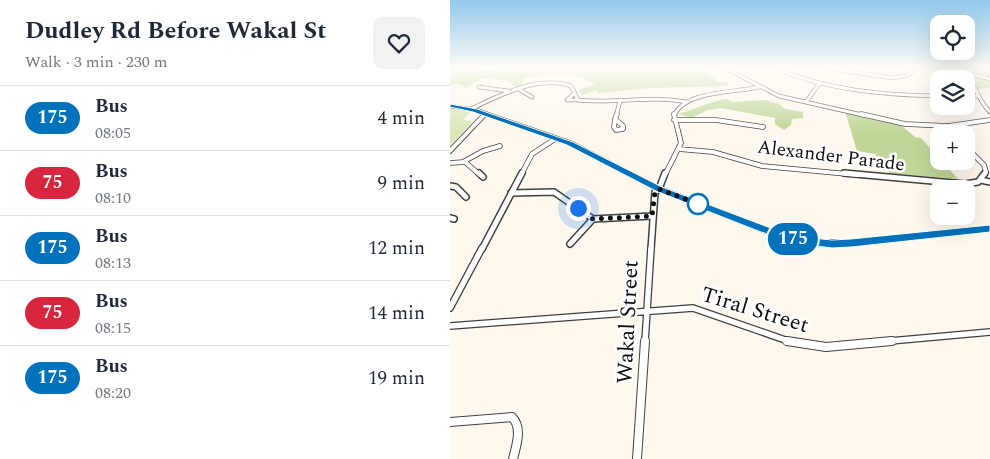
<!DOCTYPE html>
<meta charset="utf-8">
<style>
:root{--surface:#fff;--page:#f2f2f3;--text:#1f2937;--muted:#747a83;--line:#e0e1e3}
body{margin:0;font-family:Spectral,serif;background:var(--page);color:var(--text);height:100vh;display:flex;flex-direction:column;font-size:19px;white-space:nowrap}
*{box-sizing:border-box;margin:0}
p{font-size:16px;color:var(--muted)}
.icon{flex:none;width:28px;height:28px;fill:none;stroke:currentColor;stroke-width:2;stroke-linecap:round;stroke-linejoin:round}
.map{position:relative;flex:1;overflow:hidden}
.sheet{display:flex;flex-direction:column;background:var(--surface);width:450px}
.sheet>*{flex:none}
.badge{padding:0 10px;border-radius:16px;font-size:18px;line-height:32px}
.fabs{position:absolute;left:480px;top:15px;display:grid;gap:10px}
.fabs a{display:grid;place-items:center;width:45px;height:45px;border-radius:10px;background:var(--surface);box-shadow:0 5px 20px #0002;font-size:25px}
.you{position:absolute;width:25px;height:25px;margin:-12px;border:4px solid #fff;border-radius:50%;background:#1a73e8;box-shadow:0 0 0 8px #1a73e833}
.map>.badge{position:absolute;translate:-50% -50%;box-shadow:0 0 0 2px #fff}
.round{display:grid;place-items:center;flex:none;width:52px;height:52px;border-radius:10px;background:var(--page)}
.head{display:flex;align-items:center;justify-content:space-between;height:85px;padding:0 25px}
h1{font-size:24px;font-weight:700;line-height:38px}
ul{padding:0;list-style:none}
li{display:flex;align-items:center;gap:15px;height:65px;padding:0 25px;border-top:1px solid var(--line)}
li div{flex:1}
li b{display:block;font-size:19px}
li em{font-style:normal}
li .badge{min-width:55px;font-weight:700;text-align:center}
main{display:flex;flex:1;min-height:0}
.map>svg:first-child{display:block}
.green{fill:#d9e7b9}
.forest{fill:#c0d799}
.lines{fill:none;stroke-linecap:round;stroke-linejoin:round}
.stream{stroke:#3faac7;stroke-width:1}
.minor-far4-casing{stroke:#404040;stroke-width:4.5}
.minor-far3-casing{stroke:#404040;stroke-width:5.5}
.minor-far2-casing{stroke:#404040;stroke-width:8}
.minor-far1-casing{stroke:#404040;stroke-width:8}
.minor-casing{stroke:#404040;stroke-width:10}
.major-casing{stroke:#1e1e1e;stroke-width:2}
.minor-far4{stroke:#fff;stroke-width:3}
.minor-far3{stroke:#fff;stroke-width:4}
.minor-far2{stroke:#fff;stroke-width:5}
.minor-far1{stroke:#fff;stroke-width:5.5}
.minor{stroke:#fff;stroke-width:8}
.major{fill:#f3b869;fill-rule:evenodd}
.line{fill:#0072bc;stroke:#fff}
.walk{stroke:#0d0d0d;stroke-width:5;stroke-dasharray:0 9}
.stop-dot{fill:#fff;stroke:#0072bc;stroke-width:2.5}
.labels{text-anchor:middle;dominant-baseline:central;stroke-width:5;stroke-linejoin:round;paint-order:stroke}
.street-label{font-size:19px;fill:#0d0d0d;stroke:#fff}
.near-street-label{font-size:22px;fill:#0d0d0d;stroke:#fff}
</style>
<main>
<section class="sheet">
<div class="head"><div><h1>Dudley Rd Before Wakal St</h1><p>Walk · 3 min · 230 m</p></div><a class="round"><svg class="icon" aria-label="heart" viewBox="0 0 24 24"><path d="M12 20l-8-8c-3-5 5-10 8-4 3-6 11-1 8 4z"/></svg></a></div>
<ul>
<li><span class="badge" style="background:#0072bc;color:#fff">175</span><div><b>Bus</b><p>08:05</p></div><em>4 min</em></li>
<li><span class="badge" style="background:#d7263d;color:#fff">75</span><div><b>Bus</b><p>08:10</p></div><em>9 min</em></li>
<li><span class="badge" style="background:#0072bc;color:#fff">175</span><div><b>Bus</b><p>08:13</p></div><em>12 min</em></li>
<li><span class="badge" style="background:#d7263d;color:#fff">75</span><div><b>Bus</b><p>08:15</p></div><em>14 min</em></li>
<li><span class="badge" style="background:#0072bc;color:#fff">175</span><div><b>Bus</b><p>08:20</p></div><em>19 min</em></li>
</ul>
</section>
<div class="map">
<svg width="540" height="459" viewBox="0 0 540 459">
<rect width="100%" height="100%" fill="#fef8ee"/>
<path class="green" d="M0 108 20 112 13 120 23 121 0 147Z"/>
<path class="forest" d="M0 68H251L268 82H277L278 86 200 88 148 93V90L131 95 129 90 145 84C123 70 98 74 73 78L72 85 65 87 60 81 33 78 17 87 6 83 0 86Z
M512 68H540V88L528 89 520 72Z
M276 99 283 102 315 100 329 104 335 109 353 112V118L342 119 341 125 334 130 325 124V118L271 108 257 110 242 118 229 114C245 109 259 102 276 99Z
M395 111 447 122 465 137 471 138 489 158V161H492L508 179 439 173 425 154 407 151Z"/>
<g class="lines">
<path class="stream" d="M242 68 258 82
M26 73 60 68"/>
<defs>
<path id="minor-far4" d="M275 68 329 96 417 116
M324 68C377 90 432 95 489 96
M376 68 442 78 455 76 469 68
M508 68C525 78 526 99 540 112
M517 73 540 79
M29 87 58 91
M70 90 82 97
M125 93 117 100H128
M516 96H527
M356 102 369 84
M21 109C50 95 88 75 121 86L128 100C164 104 200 95 236 102
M34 116 35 114
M166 116 170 101
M224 116C234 90 286 93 309 87"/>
<path id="minor-far3" d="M411 114 455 124 498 126 540 120
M165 119 173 126V129L166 130 164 127Z
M165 119 167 114
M224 120H266L313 127
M498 126 508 134
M516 147 534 165 536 172 534 175
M229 149 263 152 312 166 408 175
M0 151 35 114
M13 162 33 151 50 146
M0 163 15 162 30 175
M71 175 82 154 105 139
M215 175 231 143 224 114"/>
<path id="minor-far2" d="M29 173 33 177
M394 173 515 184 528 182 535 173
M531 180 540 182
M0 186 6 187 16 197
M61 193 104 192 143 219 202 216
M0 218 4 219
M120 244 143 219
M32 249 72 173
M201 249 205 192 209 189 215 173"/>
<path id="minor-far1" d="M0 308 32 248
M0 326 243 308 341 342
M195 342 201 248
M429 342 540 332"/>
<path id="minor" d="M337 341 376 347 442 341
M0 422 62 417C73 428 66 446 63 459
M187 459 195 341"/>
<path id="major" d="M0 105 27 109 122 142 205 185 317 228 363 240H401L540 227V231L401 246H363L313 232 201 187 118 144 24 111 0 107Z"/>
</defs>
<use href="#minor-far4" class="minor-far4-casing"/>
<use href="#minor-far3" class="minor-far3-casing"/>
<use href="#minor-far2" class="minor-far2-casing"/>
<use href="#minor-far1" class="minor-far1-casing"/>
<use href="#minor" class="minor-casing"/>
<use href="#major" class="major-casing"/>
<use href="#minor-far4" class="minor-far4"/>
<use href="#minor-far3" class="minor-far3"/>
<use href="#minor-far2" class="minor-far2"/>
<use href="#minor-far1" class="minor-far1"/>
<use href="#minor" class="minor"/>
<use href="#major" class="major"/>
</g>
<linearGradient id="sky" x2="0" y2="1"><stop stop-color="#93c8ec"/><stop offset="0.52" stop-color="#fffcf7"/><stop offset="1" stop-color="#fffcf7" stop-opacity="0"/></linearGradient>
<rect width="540" height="132" fill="url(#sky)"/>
<path class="line" d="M0 104 27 109 123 142 212 187 318 227 351 237 382 240 401 239 540 225V232L401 247 382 248 351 244 311 232 206 191 117 145 23 112 0 107Z"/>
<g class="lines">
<path class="walk" d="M128 208 143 219 202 216 205 192 209 189 248 204"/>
</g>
<circle class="stop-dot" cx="248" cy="204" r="10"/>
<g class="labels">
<g class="street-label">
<text transform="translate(381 156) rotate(7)">Alexander Parade</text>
</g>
<g class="near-street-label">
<text transform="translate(305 310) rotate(17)">Tiral Street</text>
<text transform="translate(178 322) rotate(-87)">Wakal Street</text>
</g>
</g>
</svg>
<div class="fabs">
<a><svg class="icon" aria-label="locate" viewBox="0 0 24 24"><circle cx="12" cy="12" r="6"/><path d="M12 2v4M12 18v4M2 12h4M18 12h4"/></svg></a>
<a><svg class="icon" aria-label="layers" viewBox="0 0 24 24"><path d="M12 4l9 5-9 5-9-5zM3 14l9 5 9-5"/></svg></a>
<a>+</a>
<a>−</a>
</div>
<div class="you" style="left:128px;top:208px"></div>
<b class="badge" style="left:343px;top:239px;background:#0072bc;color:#fff">175</b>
</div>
</main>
